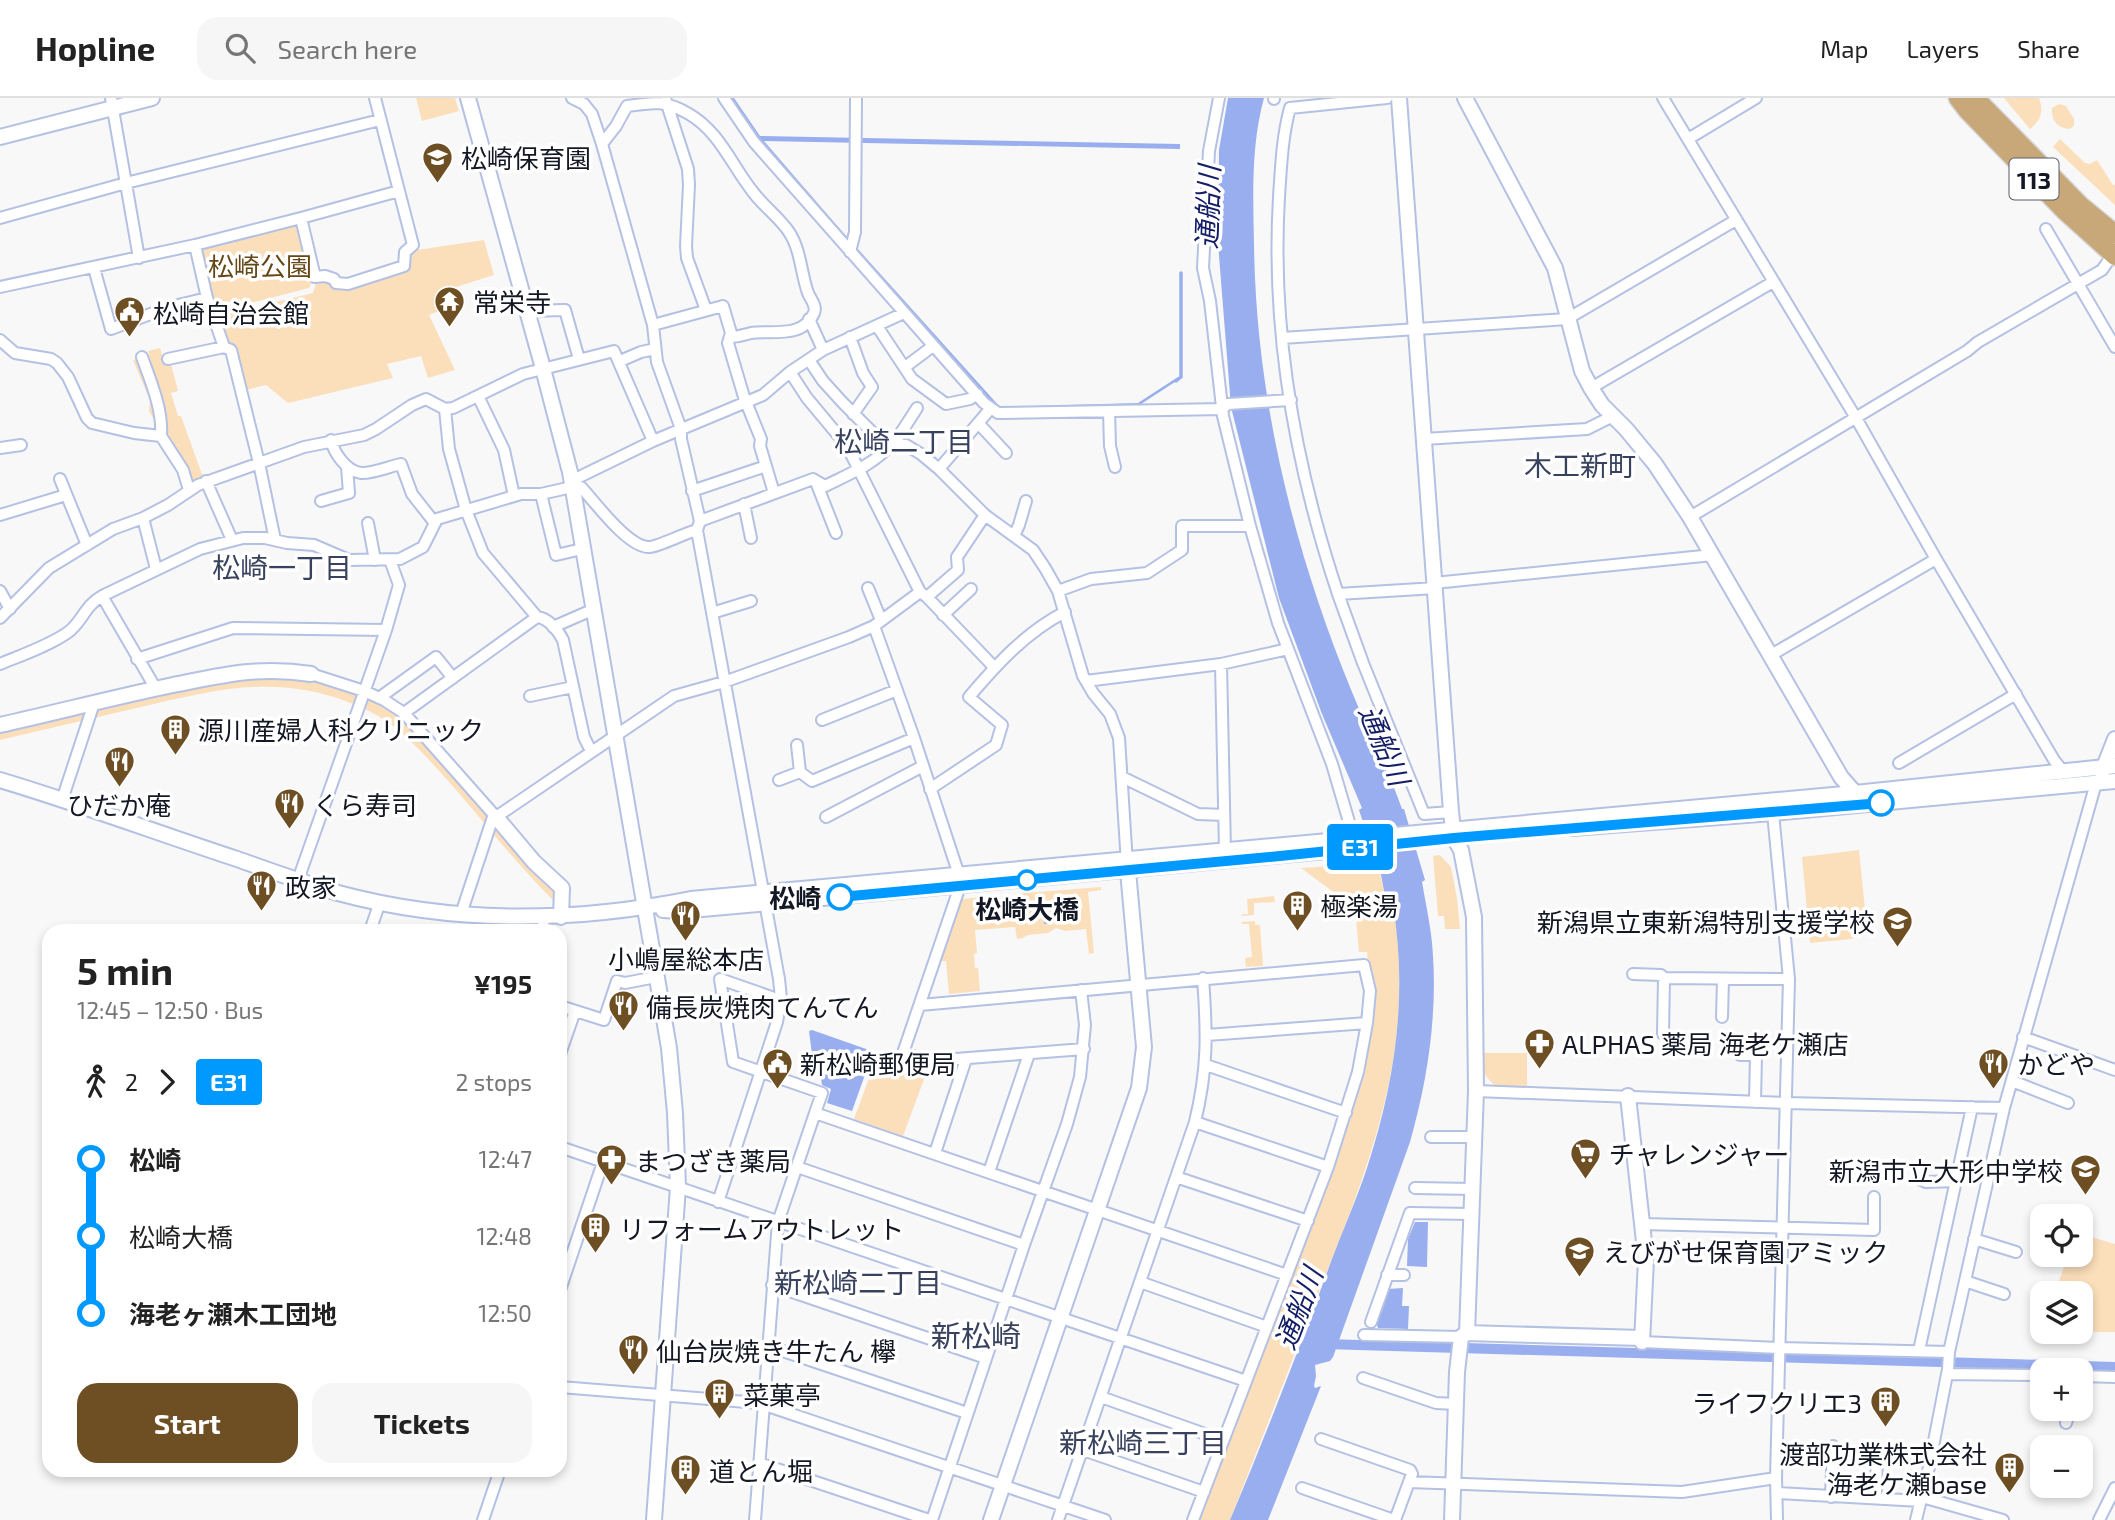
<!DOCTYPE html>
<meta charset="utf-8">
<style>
:root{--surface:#fff;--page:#f6f6f6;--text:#222;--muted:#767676;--line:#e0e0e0;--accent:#6d4f23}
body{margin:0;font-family:"Exo 2","Noto Sans JP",sans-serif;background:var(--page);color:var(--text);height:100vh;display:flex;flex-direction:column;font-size:26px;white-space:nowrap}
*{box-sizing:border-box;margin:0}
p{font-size:23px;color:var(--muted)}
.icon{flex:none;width:38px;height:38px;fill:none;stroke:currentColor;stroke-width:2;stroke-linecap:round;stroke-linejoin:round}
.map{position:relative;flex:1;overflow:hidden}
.sheet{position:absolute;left:42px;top:826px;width:525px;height:553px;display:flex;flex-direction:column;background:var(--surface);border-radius:21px;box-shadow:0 4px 10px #0003}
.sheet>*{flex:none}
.badge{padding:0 14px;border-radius:5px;font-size:24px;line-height:46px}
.controls{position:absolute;left:2030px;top:1106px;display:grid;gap:14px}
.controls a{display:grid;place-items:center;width:63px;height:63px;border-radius:14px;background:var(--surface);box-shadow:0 4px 10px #0003;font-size:35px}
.map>.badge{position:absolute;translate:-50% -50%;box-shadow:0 0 0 4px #fff}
.legs{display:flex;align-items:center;gap:10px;height:77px;padding:0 35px;font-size:23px}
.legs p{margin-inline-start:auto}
.headline{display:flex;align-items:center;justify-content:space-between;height:119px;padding:0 35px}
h1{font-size:38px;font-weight:700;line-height:52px}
.button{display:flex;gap:14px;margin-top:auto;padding:14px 35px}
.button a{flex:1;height:80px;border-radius:21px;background:var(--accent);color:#fff;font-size:28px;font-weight:700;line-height:80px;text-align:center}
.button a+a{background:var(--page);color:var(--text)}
ul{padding:0 35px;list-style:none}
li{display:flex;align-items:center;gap:24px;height:77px;font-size:26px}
li i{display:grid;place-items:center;width:10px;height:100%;margin:0 9px;background:currentColor}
li i::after{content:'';width:18px;height:18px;margin:-9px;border:5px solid;border-radius:50%;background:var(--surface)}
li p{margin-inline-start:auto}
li:first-child i{background:linear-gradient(#0000 50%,currentColor 0)}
li:last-child i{background:linear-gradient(currentColor 50%,#0000 0)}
header{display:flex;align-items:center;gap:42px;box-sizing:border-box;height:98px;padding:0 35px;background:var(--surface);border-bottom:2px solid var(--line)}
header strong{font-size:33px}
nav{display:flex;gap:38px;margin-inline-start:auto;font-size:24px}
.search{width:490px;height:63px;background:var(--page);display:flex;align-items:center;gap:18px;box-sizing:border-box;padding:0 24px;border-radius:21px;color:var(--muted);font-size:26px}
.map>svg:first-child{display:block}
.green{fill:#fbdfbb}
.water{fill:#98aeee}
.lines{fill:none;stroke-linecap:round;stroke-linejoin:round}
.stream{stroke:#98aeee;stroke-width:3.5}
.canal{stroke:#98aeee;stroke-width:10}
.minor-casing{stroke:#b5c1e3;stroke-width:14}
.tertiary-casing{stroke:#b5c1e3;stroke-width:18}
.trunk-casing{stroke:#d5d5d8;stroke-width:21}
.minor{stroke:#fff;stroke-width:10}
.tertiary{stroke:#fff;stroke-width:14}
.trunk{stroke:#c8a778;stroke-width:18}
.line-1-casing{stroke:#fff;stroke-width:16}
.line-1{stroke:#09f;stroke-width:10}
.stop-1-dot{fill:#fff;stroke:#09f;stroke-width:3.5}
.labels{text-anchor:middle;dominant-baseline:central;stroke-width:7;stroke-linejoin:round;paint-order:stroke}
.shield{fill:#fff;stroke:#5a5d66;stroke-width:2}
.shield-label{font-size:24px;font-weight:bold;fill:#141824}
.poi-label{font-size:26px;fill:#141824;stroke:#fff;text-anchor:start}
.park-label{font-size:26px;fill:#654616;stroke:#fff}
.stop-label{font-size:26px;font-weight:bold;fill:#141824;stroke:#fff;text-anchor:end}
.water-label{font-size:28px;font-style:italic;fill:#141e67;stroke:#fff}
.neighbourhood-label{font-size:28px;fill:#38425e;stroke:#fff}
.quarter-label{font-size:30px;fill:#38425e;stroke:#fff}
</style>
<header>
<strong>Hopline</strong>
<div class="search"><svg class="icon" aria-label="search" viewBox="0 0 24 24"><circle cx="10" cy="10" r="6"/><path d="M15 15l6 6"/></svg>Search here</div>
<nav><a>Map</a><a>Layers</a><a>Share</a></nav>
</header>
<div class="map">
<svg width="2115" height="1422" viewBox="0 0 2115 1422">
<rect width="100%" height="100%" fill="#f8f8f8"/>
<path class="green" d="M416 0H455L459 13 422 23Z
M2004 0H2039C2044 14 2041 22 2030 31Z
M2059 6 2066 8 2074 21V28L2069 31C2057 30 2051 22 2052 10Z
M2060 41 2085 65 2090 66 2097 62 2113 87H2115V107L2053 49Z
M301 120 315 179 309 190 212 215 195 147Z
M484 142 494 177 450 191 454 207 429 217 455 272 428 280 421 258 387 266 393 280 288 305 266 287 246 292 218 218 313 195 316 185 327 184 337 192 410 170V153Z
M160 250 165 267 171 266 178 293 171 295 178 318H181L204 382 192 389 149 313 150 302 133 262 149 257 148 253Z
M309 578 372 600 398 617 412 629 557 792V802H553C500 750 458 687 403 636 383 618 359 607 334 599 265 578 213 593 145 608 97 619 48 631 0 642V630L206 583Z
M1859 752 1867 831 1852 841 1810 845 1802 759Z
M1440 757 1451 769 1457 800 1460 831H1445L1444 818H1438L1433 758Z
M1377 765 1388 808 1393 807C1411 918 1389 1009 1351 1112L1230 1422H1193L1346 1015 1370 893 1367 854H1359L1355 810 1301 770Z
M1101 789V792L1088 794 1094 855 1089 856 1086 831 1065 833 1056 830 1048 835 1028 837 1023 840 1017 841 1015 829 975 832 977 855 974 856 975 870H978L980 893 949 896 946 863H942L941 857 961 801 994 798 996 809 1014 807V796Z
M1274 798 1275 804 1254 805V817L1242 818V816H1248L1247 801Z
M1255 823V827H1260L1263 868 1246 869 1245 860 1252 859 1249 826H1242L1241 824Z
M879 953 929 968 903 1038 854 1021Z
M1483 955H1527V989L1495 988 1484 976Z
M2081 1136 2115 1146V1234H2095L2081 1230V1195H2055L2068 1157H2081Z"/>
<path class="water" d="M730 0H734L760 38 1180 46V51L764 43 839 130 1000 309 1138 305 1178 279V282L1138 308 998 311 755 38Z
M1228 0H1264C1251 47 1253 98 1254 147 1256 301 1294 453 1352 594 1368 634 1388 671 1402 711H1404L1425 782 1422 784C1426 808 1432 833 1433 858 1437 921 1427 984 1410 1044L1333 1259 1330 1263 1315 1267 1316 1278 1314 1288 1315 1290 1321 1288 1268 1422H1230C1265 1339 1298 1254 1329 1169 1341 1136 1356 1103 1367 1070 1395 984 1408 898 1393 808H1387L1381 777 1359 712 1362 710 1322 616 1279 500 1231 309 1218 145 1219 52Z
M1070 816V823L1044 826 1043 818Z
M812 932 869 952 867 958 871 960 852 1013 827 1005 831 991 822 987 819 966 813 964 809 933Z
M1415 1124H1428L1427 1169 1407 1168 1408 1141Z
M1403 1190 1402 1208H1409L1408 1231 1378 1230 1377 1227H1375L1388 1191Z"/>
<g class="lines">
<path class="stream" d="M1176 283 1181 279V175"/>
<path class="canal" d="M1324 1246 2115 1269"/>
<defs>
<path id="minor" d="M111 0 139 160
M724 0 754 44 984 305 998 315 1222 311 1228 306 1291 302
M1387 0 1290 10C1282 39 1281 70 1279 99 1271 233 1296 370 1338 496L1436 490
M1663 0 1856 320 1936 461 2054 662 2062 672
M1274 1V0
M666 3 688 71 689 87 686 148 687 160 706 212
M1688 41 1756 0
M602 46 616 28 627 8C654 4 665 2 689 16 720 34 732 68 753 94 764 109 779 119 789 134 801 152 801 176 808 195 811 202 817 208 814 215 803 241 772 232 751 235 743 237 740 239 730 239
M0 120 126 85 380 22
M301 120 399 93
M2046 131 2115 249
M850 154 855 134 856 0
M94 170 111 231 166 210 207 200
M0 189 195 147
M527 213 565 212 579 261
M809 221 823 252
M653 227 723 208 731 235 728 245 744 299 761 341 760 348 774 395
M877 228 912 281 946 306 970 301 977 296
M850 239 863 275 872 289 853 316
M1282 240 1567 221 1736 122
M0 242 15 255 51 261 57 265 68 279 87 320 92 325 134 335 161 338 183 372 189 392
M142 259C151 284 163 312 161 338
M168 261 224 249
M809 262 823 283 843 305 883 345 906 347 921 356 939 371 985 417 1033 452 1045 470 1058 493 1083 578 1093 595 1110 616 1119 640 1127 766
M620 263 641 254 655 251
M905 269 933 248
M790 274 807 300 847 348 920 494
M1591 290 1773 184
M478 298 504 352 514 398
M445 311 449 351 466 412 483 455 537 519C548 520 558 532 563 542L584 639 591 653
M1109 313 1110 348 1115 369
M979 326 1006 355
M1424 341 1587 331 1613 318
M331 342C334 355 346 373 361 375 371 376 391 368 401 366L412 396 434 424
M895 344 917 310
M0 350 21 347
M939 371 991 310
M60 381 87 447
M206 383 232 442
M571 383 653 343 763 297 790 274 823 252 904 215
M816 384 836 435
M692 393 766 368
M541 396 556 457 582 451
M321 403 349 395 347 369
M744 406 751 440
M0 417 66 397
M1690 419 1967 253 1978 244 2102 172 2113 156
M143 420 156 471
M700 423 813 381 825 388C847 377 875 366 890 347
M368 425 375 462
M697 432 779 881 781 900 777 924 718 1104
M1014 438 1019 427 1026 403
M275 442 259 365 232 256 231 252 224 249 207 200 195 147 301 120 315 179 325 178 334 181 336 185 348 186 404 168 405 154 413 147 375 0
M1434 485 1713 457
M868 490 881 522
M0 493 10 511
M1058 493 1091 481 1147 475 1182 452V428H1250
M1338 496 1363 565 1424 716 1451 714
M102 498 156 591
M927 499 994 569
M712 515 751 503
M943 517 971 491
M0 520 49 470 113 431 143 420 168 407 198 387 304 349 364 337 376 331 412 307 426 301 445 311 453 310 523 276 614 253 653 343
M874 528 914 640 959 777 960 788 903 955 930 963 1084 951
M553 529 592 512
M1288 551 1332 666 1354 741
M1771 557 1936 461
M137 561 233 530 386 532
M0 566C22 557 48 548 67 535 82 525 84 508 102 498L200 451 243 440H265L287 445 314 447 349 462 400 461 423 449 437 421 521 396H541L572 389H581C595 404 629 451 650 449 660 448 685 435 697 432L700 423 681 341V331L657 264 653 227 602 46 592 16 584 6 572 0
M1221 566 1225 753
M311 576 364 593 384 602 404 615 496 719 674 598 724 584 849 539 874 528 920 494 927 499 958 472 957 459 985 417
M1086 583 1221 566 1288 551 1278 525 1250 428 1223 318 1210 203 1203 170 1209 53 1219 0
M530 598 573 589
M379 600 436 559 453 580
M404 615 537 519
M822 622 897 592
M797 647 800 674
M1899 665 2016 596
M1122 679 1198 716 1224 717
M779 682 800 674 812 683 914 640
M930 691 996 647 1002 627 969 599C997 566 1026 534 1065 514
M62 702 94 605
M1773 715 1789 881 1776 1380 1777 1422
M826 719 923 668
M298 782 386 532 399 487 390 462
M461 816 494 716
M370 833 380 804
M541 833 545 819
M1633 876 1661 877 1664 880 1789 881
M780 902 720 881 733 964 822 995 815 1015
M920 907 1364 867 1370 893 1367 925 1358 974 1328 1069 1193 1422
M560 908 604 922 617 883 625 885 656 879
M1722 919 1723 881
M1663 936 1664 880
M1207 937 1367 925
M2023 939 2115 972
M560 956 575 913
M1740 957H1756L1755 1004
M1206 967 1346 1015
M2012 983 2068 1005
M1476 993 1786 1005 2004 1010
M1195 1024 1328 1069
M1431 1039H1474
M560 1049 1246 1283
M935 1055 966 961
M797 1069 1024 1147
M989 1074 1029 956
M1176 1079 1308 1123
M1919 1081 1926 1084 1956 1083
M1415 1090 1473 1091
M1642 1126 1874 1132V1099
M1974 1141 2016 1154
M1387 1177H1404
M1965 1183 2004 1196
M1140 1184 1267 1229
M772 1187 986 1260
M560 1192 603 1064
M1371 1224 1410 1115 1472 1116
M1364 1237 1461 1239
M1642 1244 1779 1250 1949 1254
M768 1248 967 1315
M1920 1248 1972 1009
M1947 1276 2042 1277
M2081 1278 2115 1279
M1363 1280 1436 1305 1456 1306
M560 1289 759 1305 1105 1422
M1101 1299 1222 1342
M2066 1325 2071 1311
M1321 1341 1410 1372 1412 1376 1409 1384
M1083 1352 1204 1394
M759 1365 929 1422
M1302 1390 1394 1422
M1777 1395 1921 1403
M1831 1399 1833 1348
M1922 1399 2003 1422
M1876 1400 1877 1351
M483 1422 500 1372
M755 1422 778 1124 815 1015 1287 1177
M932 1422 1024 1147 1067 1026 1080 979 1085 927 1081 892
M1058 1422 1195 1024C1208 970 1207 935 1203 880
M1395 1422 1409 1384 1682 1394 1776 1380
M1916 1422 1929 1369 1948 1271 1949 1254 2004 1010 2096 685
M2099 1422 2115 1390"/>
<path id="tertiary" d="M468 0 541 263 570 374 669 950 675 1015 678 1089 654 1422
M1399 0 1451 714 1454 740 1461 752 1474 819 1476 993 1467 1235
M1465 0 1555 170 1582 273 1591 290 1602 307 1626 331 1655 366 1690 419 1841 679 1855 695
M0 39 152 0
M0 627C58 614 115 599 173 587 224 577 259 568 311 576
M2102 674 2115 641
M0 682C80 706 158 735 237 761 271 773 304 785 338 795 453 826 575 824 691 801L1855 695 2115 668
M496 719 534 764 562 790 561 819
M1572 730 1773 715 2115 683
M663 812 680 813 769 805 1325 753
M1628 998 1646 1162 1642 1244
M991 1422 1139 990 1144 949 1128 773
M1452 1422 1457 1274 1461 1239 1467 1235 1642 1240"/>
<path id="trunk" d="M1958 0 1968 13 2065 113 2115 158
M1975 0 2081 108 2115 136"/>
</defs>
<use href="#minor" class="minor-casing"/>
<use href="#tertiary" class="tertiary-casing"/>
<use href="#trunk" class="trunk-casing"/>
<use href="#minor" class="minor"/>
<use href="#tertiary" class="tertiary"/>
<use href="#trunk" class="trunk"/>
</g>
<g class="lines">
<defs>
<path id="line-1" d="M840 799 1280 758 1454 740 1881 705"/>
</defs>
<use href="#line-1" class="line-1-casing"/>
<use href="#line-1" class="line-1"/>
</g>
<defs>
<symbol id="school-pin" viewBox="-11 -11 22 30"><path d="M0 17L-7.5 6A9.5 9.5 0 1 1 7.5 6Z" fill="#6d4f23" stroke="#fff"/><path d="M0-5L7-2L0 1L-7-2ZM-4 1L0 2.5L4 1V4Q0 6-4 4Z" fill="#fff"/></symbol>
<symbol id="temple-pin" viewBox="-11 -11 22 30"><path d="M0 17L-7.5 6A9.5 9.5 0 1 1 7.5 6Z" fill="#6d4f23" stroke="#fff"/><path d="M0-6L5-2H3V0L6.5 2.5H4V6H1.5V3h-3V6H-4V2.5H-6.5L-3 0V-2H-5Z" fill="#fff"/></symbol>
<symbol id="civic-pin" viewBox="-11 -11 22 30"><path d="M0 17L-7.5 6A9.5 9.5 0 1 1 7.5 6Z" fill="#6d4f23" stroke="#fff"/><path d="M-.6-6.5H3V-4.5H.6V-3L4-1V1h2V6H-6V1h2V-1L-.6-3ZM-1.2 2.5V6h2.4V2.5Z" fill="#fff"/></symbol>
<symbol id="building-pin" viewBox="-11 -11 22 30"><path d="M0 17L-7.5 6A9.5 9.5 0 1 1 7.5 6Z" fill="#6d4f23" stroke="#fff"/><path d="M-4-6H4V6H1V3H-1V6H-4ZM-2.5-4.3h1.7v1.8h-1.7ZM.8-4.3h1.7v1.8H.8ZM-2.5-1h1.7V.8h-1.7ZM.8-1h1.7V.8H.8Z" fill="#fff"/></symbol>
<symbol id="restaurant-pin" viewBox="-11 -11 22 30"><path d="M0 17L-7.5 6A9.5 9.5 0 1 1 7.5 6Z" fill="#6d4f23" stroke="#fff"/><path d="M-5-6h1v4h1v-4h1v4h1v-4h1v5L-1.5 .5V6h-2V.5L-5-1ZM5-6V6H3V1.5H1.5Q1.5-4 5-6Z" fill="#fff"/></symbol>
<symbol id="pharmacy-pin" viewBox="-11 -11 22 30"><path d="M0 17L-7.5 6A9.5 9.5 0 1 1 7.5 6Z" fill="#6d4f23" stroke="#fff"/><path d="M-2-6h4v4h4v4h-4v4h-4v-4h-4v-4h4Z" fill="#fff"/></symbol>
<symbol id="supermarket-pin" viewBox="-11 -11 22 30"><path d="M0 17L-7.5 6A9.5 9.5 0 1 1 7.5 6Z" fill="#6d4f23" stroke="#fff"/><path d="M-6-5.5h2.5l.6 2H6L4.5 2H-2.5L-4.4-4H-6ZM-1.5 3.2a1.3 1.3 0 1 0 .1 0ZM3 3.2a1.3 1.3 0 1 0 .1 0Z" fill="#fff"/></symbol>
</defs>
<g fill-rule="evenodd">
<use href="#school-pin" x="420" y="42" width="35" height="47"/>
<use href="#temple-pin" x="432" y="186" width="35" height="47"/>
<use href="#civic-pin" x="112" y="196" width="35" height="47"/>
<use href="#building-pin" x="158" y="614" width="35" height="47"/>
<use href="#restaurant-pin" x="102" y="646" width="35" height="47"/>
<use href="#restaurant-pin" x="272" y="688" width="35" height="47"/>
<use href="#restaurant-pin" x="244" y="770" width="35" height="47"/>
<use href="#building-pin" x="1280" y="790" width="35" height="47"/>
<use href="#restaurant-pin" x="668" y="800" width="35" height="47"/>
<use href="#school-pin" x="1880" y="806" width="35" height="47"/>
<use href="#restaurant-pin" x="606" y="890" width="35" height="47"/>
<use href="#pharmacy-pin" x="1522" y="928" width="35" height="47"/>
<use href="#civic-pin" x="760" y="948" width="35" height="47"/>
<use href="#restaurant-pin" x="1976" y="948" width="35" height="47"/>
<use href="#supermarket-pin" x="1568" y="1038" width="35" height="47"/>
<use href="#pharmacy-pin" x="594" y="1044" width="35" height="47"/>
<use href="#school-pin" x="2068" y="1054" width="35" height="47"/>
<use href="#building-pin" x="578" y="1112" width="35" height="47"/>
<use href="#school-pin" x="1562" y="1136" width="35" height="47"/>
<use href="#restaurant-pin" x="616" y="1234" width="35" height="47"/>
<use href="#building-pin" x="702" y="1278" width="35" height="47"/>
<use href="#building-pin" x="1868" y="1286" width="35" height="47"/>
<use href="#building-pin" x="1992" y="1352" width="35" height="47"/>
<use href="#building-pin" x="668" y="1354" width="35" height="47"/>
</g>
<g class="stop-1-dot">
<circle cx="1881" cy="705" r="12"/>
<circle cx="1027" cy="782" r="9"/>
<circle cx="840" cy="799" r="12"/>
</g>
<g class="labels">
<rect class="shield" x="2009.5" y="60.5" width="49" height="41" rx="5"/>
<g class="shield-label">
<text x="2034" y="81">113</text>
</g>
<g class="poi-label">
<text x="461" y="59">松崎保育園</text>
<text x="473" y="203">常栄寺</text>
<text x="153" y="214">松崎自治会館</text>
<text x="198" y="631">源川産婦人科クリニック</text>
<text x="119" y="706" text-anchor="middle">ひだか庵</text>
<text x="313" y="706">くら寿司</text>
<text x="285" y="788">政家</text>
<text x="1320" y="807">極楽湯</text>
<text x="1875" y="823" text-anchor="end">新潟県立東新潟特別支援学校</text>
<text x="686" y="860" text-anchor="middle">小嶋屋総本店</text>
<text x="646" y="908">備長炭焼肉てんてん</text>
<text x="1562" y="945">ALPHAS 薬局 海老ケ瀬店</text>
<text x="800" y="965">新松崎郵便局</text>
<text x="2017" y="965">かどや</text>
<text x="1609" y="1055">チャレンジャー</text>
<text x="635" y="1062">まつざき薬局</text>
<text x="2063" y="1072" text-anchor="end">新潟市立大形中学校</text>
<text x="619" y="1130">リフォームアウトレット</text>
<text x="1603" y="1153">えびがせ保育園アミック</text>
<text x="656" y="1252">仙台炭焼き牛たん 欅</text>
<text x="743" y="1296">菜菓亭</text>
<text x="1862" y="1304" text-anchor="end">ライフクリエ3</text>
<text x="1987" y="1355" text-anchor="end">渡部功業株式会社<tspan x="1987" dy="30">海老ケ瀬base</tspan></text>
<text x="709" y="1372">道とん堀</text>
</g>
<g class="park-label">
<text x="260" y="167">松崎公園</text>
</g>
<g class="stop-label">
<text x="821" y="799">松崎</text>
<text x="1027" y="810" text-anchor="middle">松崎大橋</text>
</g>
<g class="water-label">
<text transform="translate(1207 109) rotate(-88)">通船川</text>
<text transform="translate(1385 647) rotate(67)">通船川</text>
<text transform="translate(1298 1210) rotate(-69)">通船川</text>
</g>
<g class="neighbourhood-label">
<text x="904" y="343">松崎二丁目</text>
<text x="1580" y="367">木工新町</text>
<text x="282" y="469">松崎一丁目</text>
<text x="858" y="1184">新松崎二丁目</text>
<text x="1143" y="1344">新松崎三丁目</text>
</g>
<g class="quarter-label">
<text x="976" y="1237">新松崎</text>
</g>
</g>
</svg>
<div class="controls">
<a><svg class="icon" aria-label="locate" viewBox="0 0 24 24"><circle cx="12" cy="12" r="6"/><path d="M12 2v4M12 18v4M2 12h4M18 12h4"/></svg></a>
<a><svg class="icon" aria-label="layers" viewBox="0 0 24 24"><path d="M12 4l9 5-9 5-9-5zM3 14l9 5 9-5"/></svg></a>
<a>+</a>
<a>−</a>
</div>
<b class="badge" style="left:1360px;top:749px;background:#09f;color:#fff">E31</b>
<section class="sheet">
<div class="headline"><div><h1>5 min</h1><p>12:45 – 12:50 · Bus</p></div><b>¥195</b></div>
<div class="legs"><svg class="icon" aria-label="walk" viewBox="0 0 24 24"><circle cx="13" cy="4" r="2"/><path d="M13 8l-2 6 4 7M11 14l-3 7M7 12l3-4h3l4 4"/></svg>2<svg class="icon" aria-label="forward" viewBox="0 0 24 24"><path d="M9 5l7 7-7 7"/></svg><b class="badge" style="background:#09f;color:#fff">E31</b><p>2 stops</p></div>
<ul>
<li><i style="color:#09f"></i><b>松崎</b><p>12:47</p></li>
<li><i style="color:#09f"></i><span>松崎大橋</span><p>12:48</p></li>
<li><i style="color:#09f"></i><b>海老ヶ瀬木工団地</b><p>12:50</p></li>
</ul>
<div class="button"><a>Start</a><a>Tickets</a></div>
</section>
</div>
